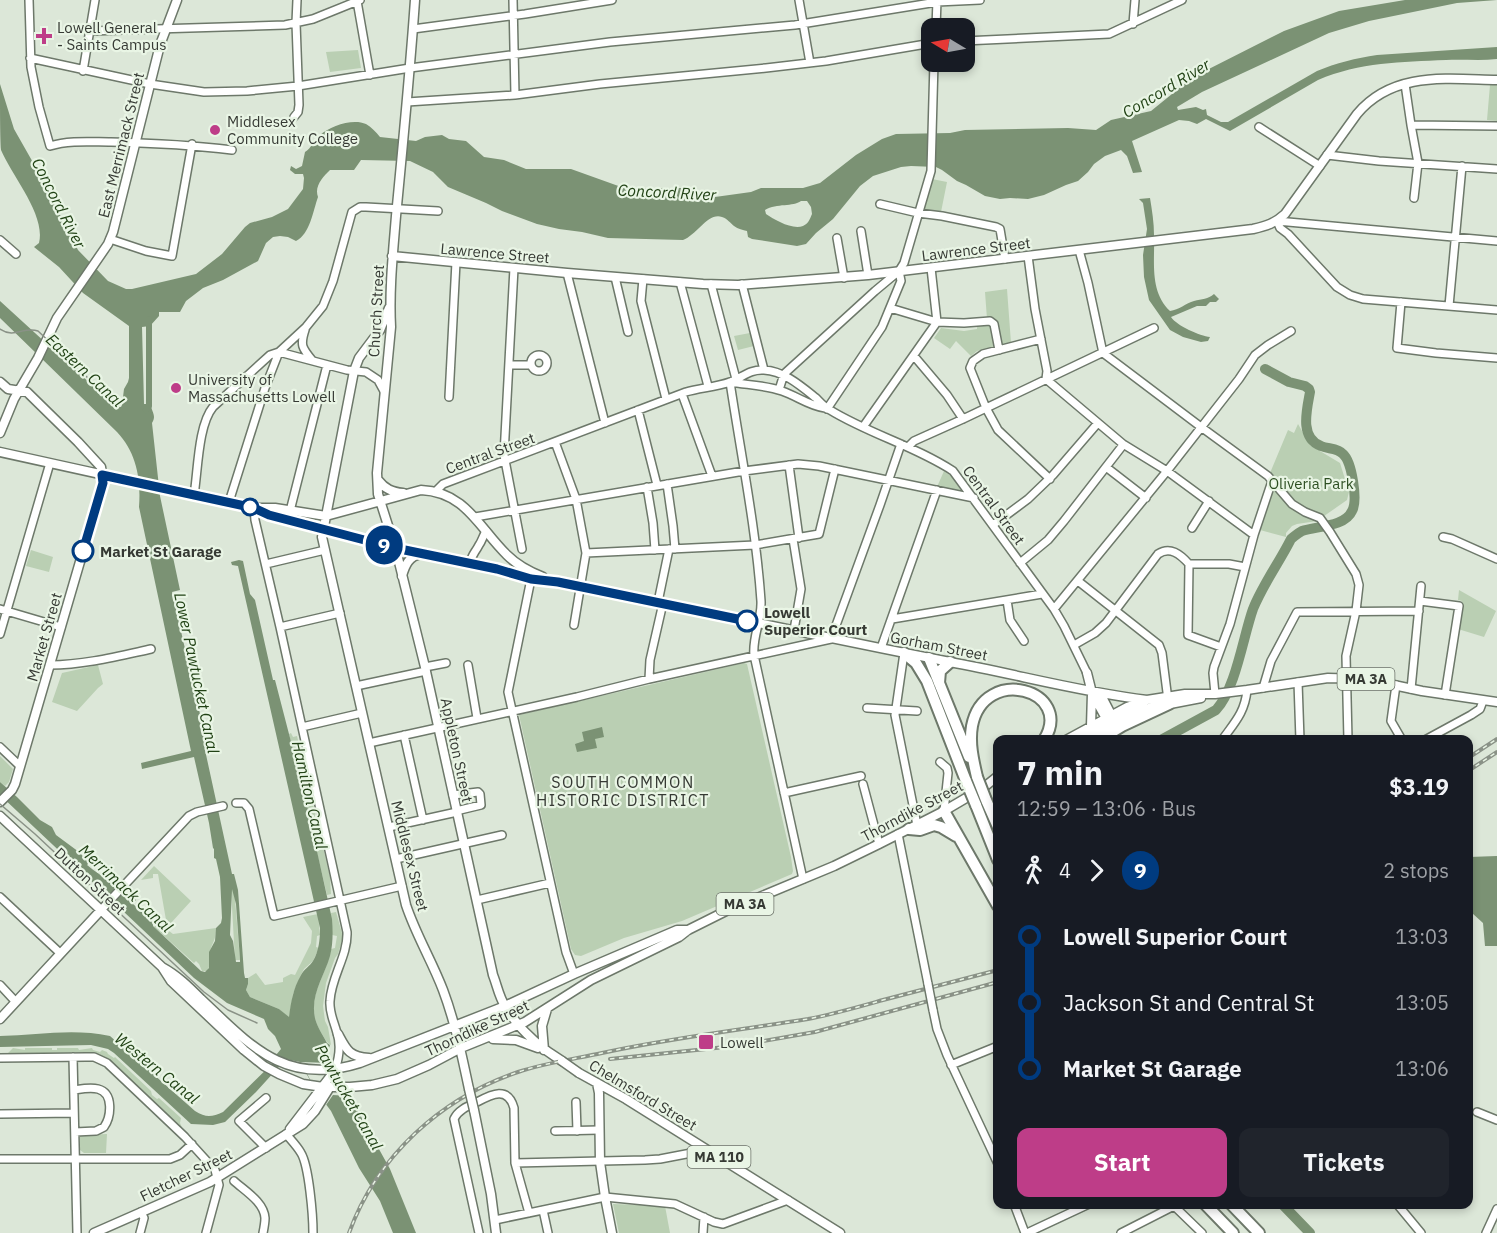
<!DOCTYPE html>
<meta charset="utf-8">
<style>
:root{--surface:#171b24;--page:#20242c;--text:#f1f3f6;--muted:#9ea1a6;--accent:#be3d88}
body{margin:0;font-family:"IBM Plex Sans",sans-serif;background:var(--page);color:var(--text);height:100vh;display:flex;flex-direction:column;font-size:22px;white-space:nowrap}
*{box-sizing:border-box;margin:0}
p{font-size:20px;color:var(--muted)}
.icon{flex:none;width:33px;height:33px;fill:none;stroke:currentColor;stroke-width:2;stroke-linecap:round;stroke-linejoin:round}
.map{position:relative;flex:1;overflow:hidden}
.panel{position:absolute;left:993px;top:735px;width:480px;height:474px;display:flex;flex-direction:column;background:var(--surface);border-radius:12px;box-shadow:0 3px 9px #0003}
.panel>*{flex:none}
.badge{padding:0 12px;border-radius:20px;font-size:21px;line-height:39px}
.needle{width:39px;rotate:280deg}
.tools{position:absolute;left:921px;top:18px;display:grid;gap:12px}
.tools a{display:grid;place-items:center;width:54px;height:54px;border-radius:12px;background:var(--surface);box-shadow:0 3px 9px #0003;font-size:30px}
.map>.badge{position:absolute;translate:-50% -50%;box-shadow:0 0 0 3px #fff}
.legs{display:flex;align-items:center;gap:9px;height:66px;padding:0 24px;font-size:20px}
.legs p{margin-inline-start:auto}
.summary{display:flex;align-items:center;justify-content:space-between;height:102px;padding:0 24px}
h1{font-size:33px;font-weight:700;line-height:45px}
.cta{display:flex;gap:12px;margin-top:auto;padding:12px 24px}
.cta a{flex:1;height:69px;border-radius:12px;background:var(--accent);color:#fff;font-size:24px;font-weight:700;line-height:69px;text-align:center}
.cta a+a{background:var(--page);color:var(--text)}
ul{padding:0 24px;list-style:none}
li{display:flex;align-items:center;gap:21px;height:66px;font-size:22px}
li i{display:grid;place-items:center;width:9px;height:100%;margin:0 8px;background:currentColor}
li i::after{content:'';width:15px;height:15px;margin:-8px;border:4px solid;border-radius:50%;background:var(--surface)}
li p{margin-inline-start:auto}
li:first-child i{background:linear-gradient(#0000 50%,currentColor 0)}
li:last-child i{background:linear-gradient(currentColor 50%,#0000 0)}
.map>svg:first-child{display:block}
.green{fill:#bacfb3}
.water{fill:#7b9274;fill-rule:evenodd}
.pier{fill:#dce7d8}
.lines{fill:none;stroke-linecap:round;stroke-linejoin:round}
.canal{stroke:#7b9274;stroke-width:6}
.river{stroke:#7b9274;stroke-width:10}
.minor-casing{stroke:#6d786a;stroke-width:10}
.major-casing{stroke:#6d786a;stroke-width:11}
.highway-casing{stroke:#6d786a;stroke-width:14}
.minor{stroke:#fff;stroke-width:7}
.major{stroke:#fff;stroke-width:8}
.highway{stroke:#fff;stroke-width:10}
.tram{stroke:#8a9287;stroke-width:1.5}
.rail-casing{stroke:#8a9287;stroke-width:4}
.rail{stroke:#e9f5e5;stroke-width:1.5;stroke-dasharray:4.5;stroke-linecap:butt}
.minor-bridge-casing{stroke:#6d786a;stroke-width:10;stroke-linecap:butt}
.major-bridge-casing{stroke:#6d786a;stroke-width:11;stroke-linecap:butt}
.highway-bridge-casing{stroke:#6d786a;stroke-width:14;stroke-linecap:butt}
.minor-bridge{stroke:#fff;stroke-width:7}
.major-bridge{stroke:#fff;stroke-width:8}
.highway-bridge{stroke:#fff;stroke-width:10}
.line-1-casing{stroke:#fff;stroke-width:14}
.line-1{stroke:#003b80;stroke-width:9}
.poi-dot{fill:#be3d88;stroke:#e9f5e5;stroke-width:2}
.stop-1-dot{fill:#fff;stroke:#003b80;stroke-width:3}
.labels{text-anchor:middle;dominant-baseline:central;stroke-width:4.5;stroke-linejoin:round;paint-order:stroke}
.shield{fill:#e9f5e5;stroke:#6c7269;stroke-width:1.5}
.shield-label{font-size:14px;font-weight:bold;fill:#363a34}
.poi-label{font-size:15px;fill:#363a34;stroke:#e9f5e5;text-anchor:start}
.street-label{font-size:15px;fill:#363a34;stroke:#e9f5e5}
.park-label{font-size:15px;fill:#2d4f22;stroke:#e9f5e5}
.stop-label{font-size:15px;font-weight:bold;fill:#363a34;stroke:#e9f5e5;text-anchor:start}
.water-label{font-size:16px;font-style:italic;fill:#214215;stroke:#e9f5e5}
.neighbourhood-label{font-size:16px;letter-spacing:1.5px;fill:#363a34;stroke:#e9f5e5}
</style>
<div class="map">
<svg width="1497" height="1233" viewBox="0 0 1497 1233">
<rect width="100%" height="100%" fill="#dce7d8"/>
<path class="green" d="M358 50 361 68 330 72 326 52Z
M1490 85H1497V121L1487 120Z
M932 179 947 182 941 212 924 210Z
M1007 289 1011 343 977 351 971 356 956 341 950 349 934 338 941 328 964 331 977 329V325L987 319 985 292Z
M750 333 754 346 738 350 734 336Z
M1298 424 1310 445 1340 463 1349 492 1347 500 1317 521 1297 524 1292 526 1286 533V537L1260 530 1277 478 1270 473 1288 430 1294 433Z
M944 471 951 476 961 490 960 492 937 487Z
M31 550 53 557 49 572 26 566Z
M1459 590 1496 611 1484 637 1458 629 1462 601 1458 600Z
M744 663 747 664 791 857 793 871 792 874 682 921 624 938 581 956 575 955 571 949 519 715Z
M98 665 103 684 98 688 77 711 52 702 62 673Z
M291 733 293 737 297 736 330 877 331 894 327 895 289 734Z
M0 756 13 769 9 782 5 786 0 782Z
M154 866 191 901 171 923 166 920 158 874H153V878L141 880Z
M233 888 235 899 240 960H235L231 889Z
M336 912 342 933V941L338 954 335 958 326 983 323 1006 325 1021 328 1027 331 1045C325 1042 324 1036 320 1031 303 999 326 979 331 949L335 948 337 936 332 935 331 913Z
M318 914 320 935 317 936 316 947 319 948 313 961 304 969 300 977 293 994 289 1018 279 1009 250 997 246 990 248 984V978L256 973 265 985 283 982V978L291 974 295 975 311 943 312 931 303 917Z
M160 919 161 923 168 927 169 931 173 934 216 928C216 941 212 942 210 952 208 959 212 964 207 971H202L199 964 196 961 194 963 154 927 157 924 156 922Z
M13 1048 25 1050V1048H52V1050H57V1048H78L79 1050 92 1048 93 1050 100 1052 102 1050 107 1052 108 1054 114 1058 115 1057 151 1091 152 1095 157 1099 159 1098 181 1118 180 1123 183 1130 113 1064 101 1056 84 1052 7 1054Z
M107 1134 106 1153H84L80 1150V1135Z
M613 1204 665 1206 670 1233H619Z"/>
<path class="water" d="M1405 0H1497L1457 3 1369 21 1329 33 1202 92 1177 107 1178 110 1196 107 1203 110 1206 109 1207 115 1221 122H1228L1317 71C1336 63 1356 58 1377 55L1497 47V59C1480 61 1463 59 1446 60 1401 62 1360 62 1318 80L1230 131 1206 119 1197 124 1189 121 1179 120 1132 141 1142 172 1133 173 1127 156 1121 150 1105 156 1094 164 1088 172 1078 181 1066 185 1044 195 1028 199 1010 198 1000 199 985 196 966 185 957 181 942 170 936 167 911 166 901 167 873 176 860 186 833 219 816 233 806 244 797 246 752 239 748 237 747 231C743 230 738 229 734 226 730 223 728 219 722 217 708 212 697 235 683 240L608 238 582 232 559 229 537 224 502 211 486 203 448 187 433 172 410 161 361 160 354 170H330C323 177 314 186 318 197 313 211 310 234 296 241L288 237 280 236 273 237 266 243 258 261 223 280 203 288 186 301 180 312H159V316L150 326 142 327 144 404H151C151 412 157 415 152 423L160 496 180 590 172 592 208 749 205 750 232 874H234L238 890 244 973 245 978H248V984L246 990 250 997 279 1009 289 1017C291 1002 293 989 301 975 304 969 310 966 313 961 319 951 320 939 320 928L238 566 232 565 231 562 239 560 243 561 250 594 255 600 273 680H275L303 788 332 919C333 932 333 944 330 956 324 977 310 995 315 1018 317 1027 323 1035 327 1043L330 1045 328 1051 329 1063 359 1113 390 1169 416 1233H393L380 1201 359 1168 331 1111 316 1091 300 1062 286 1059 256 1092 225 1122 213 1125 191 1124 114 1053 108 1049 91 1045 0 1047V1036C37 1035 74 1028 110 1036L195 1111C206 1118 212 1117 223 1112L279 1057 276 1055 281 1049 275 1036 268 1029 264 1019 227 1003 194 978 0 795V782L17 797 40 820 52 827 56 835 79 852 89 863 87 865C102 877 118 886 130 901L134 898 136 900 133 904 150 919 153 916 157 920 153 924V926L201 971 205 972 209 968V952L215 941 216 928 221 923 222 918 220 877 216 859 214 858V849L213 848 209 823 194 757 142 769 141 763 191 751 139 507C141 480 137 453 117 432L0 318V301L116 407H121L122 405 124 389 128 382 129 378V326L83 293 59 267 34 247 39 243C46 215 12 176 1 150 0 139 0 98 0 84L14 129 35 166 78 250 108 281 126 289H132L196 274 222 254 245 227 250 223 272 217 288 209 303 189 304 178 303 174H295L290 170 291 166 296 169 302 166 305 152C311 149 314 140 320 135 330 126 353 118 366 124 371 127 376 132 380 137L416 141 425 137 442 135 449 139 466 141 484 157 504 160 526 169H571L624 188H683L694 195 715 197 751 192 761 188H803L820 183 856 155 882 139 896 134 950 133 965 130 1068 128 1096 130 1111 120 1151 111 1193 77 1284 31 1339 11ZM801 201H807L811 207 812 214C810 219 808 224 803 226 792 230 775 220 766 214L765 210C777 203 793 207 801 201ZM232 889 236 904 240 960V962H236L233 941 230 935Z
M1150 198C1152 210 1154 223 1154 235 1155 261 1149 291 1170 311 1179 310 1186 303 1194 301 1202 299 1208 299 1214 294L1219 299 1216 302H1210L1206 306H1197L1171 317C1177 326 1200 336 1210 337L1208 341 1201 342 1183 337 1170 330 1149 300 1144 277 1143 255 1147 229 1143 203 1139 199Z
M602 727 604 737 595 739 597 748 577 752 575 744 584 741 582 732Z
M1497 856V946H1485L1483 923 1472 913 1469 905V857Z"/>
<path class="pier" d="M301 1062 329 1063 349 1096 333 1095 326 1105 316 1091Z"/>
<g class="lines">
<path class="canal" d="M146 410 149 406V319"/>
<path class="river" d="M1161 740 1216 710C1236 688 1243 637 1253 609 1263 584 1279 563 1291 539 1295 536 1298 533 1302 531 1316 526 1345 527 1352 511 1358 501 1352 462 1343 454 1338 448 1328 449 1321 446 1299 438 1307 409 1310 392L1309 389 1305 386 1289 382 1265 369
M1282 1204 1310 1233"/>
<defs>
<path id="minor" d="M29 0 31 67 39 107 50 146C69 140 91 142 111 142 152 143 192 145 232 150
M513 0 515 95
M799 0 810 63
M357 1 370 75
M1133 24 1135 0
M936 28 937 0
M413 29 525 14 612 0
M90 31 285 25 313 19 360 0
M964 41 1109 34 1182 0
M30 58 150 84 204 92 247 91 298 86 410 68 610 42 795 25 937 2 980 0
M83 71 95 0
M1405 84 1411 125 1418 163 1414 198
M407 102 515 95 600 84 766 68 826 61 932 43
M294 117 298 112 299 105 296 23 297 0
M1411 125 1497 126
M1259 127 1320 166
M1327 155 1379 161 1497 169
M880 204 918 213 942 216 996 227 1000 229 1005 259
M1277 221 1280 228 1288 234 1337 287 1350 295 1363 299 1497 310
M1277 221 1497 241
M861 231 868 275
M837 238 844 278
M110 239 146 251 172 256 192 144
M0 240 16 254
M1079 250 1088 283 1103 353 1201 427 1268 476 1292 504 1305 512 1320 518 1330 532 1356 574 1359 585 1356 611 1346 656 1348 740
M1028 256 1035 309 1047 371 1046 379 1123 444 1167 471 1254 535
M514 268 504 455 522 549
M567 273 605 423
M615 277 628 332
M643 279 641 301 666 399
M680 282 708 386
M711 284 736 379
M742 284 764 370
M1401 302 1397 348 1436 353 1497 358
M1449 306 1462 166
M890 308 937 322 964 323 990 321 994 324 999 350
M305 330C300 345 302 348 312 360
M1041 339 983 354 973 361 970 368 986 408 998 430 1050 479
M279 352 347 370 366 372 378 380 384 391
M531 363a8 8 0 1 1 16 0a8 8 0 1 1-16 0Z
M914 356 947 395 963 419
M510 365H531
M730 382C741 455 756 528 761 601 762 620 752 637 754 655L803 879
M730 382C747 385 765 385 782 391 797 396 809 406 825 408
M779 390 784 374 875 291 899 271 904 263 931 171 934 62
M682 394 712 476
M449 397 456 262
M827 409 882 327 901 281 899 271
M638 410 657 485
M863 427 937 322 931 268
M555 442 576 499 586 553 574 625
M908 447 914 441 963 419 1154 328
M789 465 799 538
M1106 467 1146 498
M667 484 673 526 675 549
M647 487 653 523 655 550
M435 492 443 484 686 392C700 388 716 387 730 382 742 378 749 369 764 370 784 371 801 386 816 398 820 402 824 407 830 410 869 434 915 446 953 471L1054 609 1064 626 1087 673
M194 495C198 471 198 425 213 407L270 355 279 352 306 327 323 306 333 281 352 212 360 207H366L438 211
M229 502 265 388 279 352
M254 508 255 520 280 627 347 932C348 956 331 977 330 1001 329 1013 334 1021 337 1033 341 1045 339 1058 335 1070
M290 511 327 365
M475 517 744 471 798 464 819 466 974 498
M993 525 1028 499 1053 475 1097 424
M1192 528 1209 501
M1443 537 1452 539 1497 559
M793 539 801 589 794 630
M586 553 755 545 819 534 835 469
M1020 563 1048 540 1064 521 1123 445
M266 564 325 550
M470 564C471 555 475 553 479 545 482 541 483 536 486 531
M1189 564 1188 635 1221 647
M1189 564H1229L1245 567
M531 579 508 692 566 952 574 974
M1078 581 1159 645 1162 653 1168 700
M1007 600 1010 620 1024 641
M1420 601 1459 606 1445 695
M658 602 669 549
M0 609 61 627
M1054 609 1167 471 1239 379 1255 355 1268 345 1291 331
M892 619 1042 594
M280 627 340 613
M0 634 50 463
M1074 645 1095 633 1106 623 1158 554C1170 546 1180 554 1189 564
M881 648 937 490
M904 653 895 715 917 825
M50 665C84 665 119 656 151 649
M468 665 477 718
M425 667 446 663
M649 679 650 660 663 603
M1298 682 1300 740
M1396 685 1391 721 1402 740
M356 686 426 671
M1263 688 1271 661 1297 612 1419 611
M1411 689 1421 586
M1215 694 1213 673 1214 667 1230 624 1254 535 1272 481
M867 708 917 711
M302 727 362 713
M404 735 423 820
M1222 740C1235 722 1245 712 1247 690
M1425 740 1471 715 1480 709 1483 701
M369 743 577 697 649 679 831 639 880 505 901 444
M0 747 20 766
M940 762 947 768 948 773 944 811
M863 784 879 844
M784 793 861 776
M453 795 478 792 480 794 481 805 456 811
M236 803H244L249 809 274 916 402 886
M389 827 457 812
M898 834 928 984
M396 859 502 835
M0 897 60 953
M477 900 550 883
M101 910 189 816 197 812 223 806
M0 985 15 1001
M933 1010 937 1029 947 1055 998 1164
M73 1057 77 1233
M0 1058 86 1057H94L107 1063 185 1137 215 1170 219 1185 206 1233
M951 1065 998 1046
M74 1090C81 1089 90 1087 98 1089 114 1093 111 1117 104 1127L96 1131 75 1132
M576 1102 577 1131
M1477 1112 1497 1120
M0 1114 74 1113
M555 1131 599 1130
M286 1134C291 1140 297 1146 301 1153 309 1166 313 1216 313 1233
M266 1148 239 1121 266 1098
M0 1159H170L180 1155 192 1144
M515 1163 645 1160 660 1159 707 1150
M234 1181C245 1191 264 1202 265 1218 265 1223 264 1228 263 1233
M1014 1204 1025 1233
M1172 1204 1202 1233
M1397 1204 1421 1233
M543 1210 548 1233
M495 1220 605 1197 675 1204 714 1222 723 1224 788 1200
M140 1233 144 1218 141 1212
M479 1233 454 1119C458 1110 468 1106 477 1102 492 1094 508 1086 514 1108L515 1163 529 1213
M703 1233 704 1217
M1027 1233 1089 1204
M1121 1233 1174 1206
M1486 1233 1497 1209"/>
<path id="major" d="M415 0C410 72 403 144 396 216 393 253 389 290 391 327L377 473 378 494 397 554 425 667 493 975C497 985 499 997 505 1006 519 1030 539 1047 562 1061
M392 256 567 273 703 284 738 285 868 275 1253 229C1267 226 1275 223 1285 214L1357 114C1393 71 1447 79 1497 80
M389 308 380 330 359 358 354 371 322 537 406 905C416 935 432 961 443 990 455 1022 462 1056 469 1089
M0 382 8 389 27 392 78 442 101 467 103 483 15 784 12 790 0 802
M0 433 14 399 38 358 57 318 108 244 113 232 160 45 177 0
M0 452 254 508H275L326 516 421 490C466 492 479 528 507 555 518 566 530 572 543 577
M378 480C385 489 392 492 403 493
M254 508 269 515 395 548 497 569 531 579 558 582C688 609 819 636 950 662 1016 674 1080 692 1147 700
M402 576C405 565 409 556 421 554
M1087 673 1092 693 1108 722
M1100 693 1113 718
M1091 726 1092 693
M1066 740 1127 707 1147 700 1185 694H1215L1247 690 1328 678 1365 679 1422 691 1497 702
M1082 740 1123 717 1144 709 1201 698
M0 816 162 967C177 975 189 987 201 999 250 1045 285 1087 360 1063L505 1006 574 974 677 930H688
M162 967 171 981 244 1050 264 1066 279 1074 303 1084 323 1087H350L372 1085 397 1079 429 1065 461 1048 525 1022 591 980 679 937 688 930 726 911 834 866 879 844 944 811 983 788 998 776
M0 1019 101 910
M338 1034C346 1049 349 1057 369 1058
M493 1039 516 1040 538 1048
M544 1050 542 1026 547 1009
M579 1073 626 1099 840 1233
M597 1083 599 1093 600 1162 605 1197 612 1233
M474 1110 491 1194 496 1233
M290 1129 336 1069
M94 1233 210 1182 303 1124 315 1111 330 1087"/>
<path id="highway" d="M904 653 916 663 927 681 966 781
M929 658 969 757
M939 683 940 671 950 662
M1099 740 1122 726 1169 704
M977 777C973 760 969 743 972 726 984 664 1075 690 1044 740
M986 800 998 827
M976 805 998 860
M944 811 998 906
M909 829 920 830 934 825 941 827 956 836
M1205 1204 1233 1233
M1231 1204 1259 1233"/>
</defs>
<use href="#minor" class="minor-casing"/>
<use href="#major" class="major-casing"/>
<use href="#highway" class="highway-casing"/>
<use href="#minor" class="minor"/>
<use href="#major" class="major"/>
<use href="#highway" class="highway"/>
<path class="tram" d="M0 329C15 339 23 326 38 331L105 394
M0 804 35 834 204 992 228 1010 257 1023"/>
<defs>
<path id="rail" d="M1468 758 1497 739
M1468 771 1497 752
M610 1059 735 1046 815 1032 998 982
M349 1233C377 1156 441 1098 518 1072 545 1063 574 1059 602 1053 670 1038 740 1030 808 1019 834 1014 858 1007 883 1000 921 990 959 980 998 970"/>
</defs>
<use href="#rail" class="rail-casing"/>
<use href="#rail" class="rail"/>
<defs>
<path id="minor-bridge" d="M928 984 933 1010"/>
<path id="major-bridge" d="M562 1061 579 1073
M469 1089 474 1110"/>
<path id="highway-bridge" d="M977 777 986 800
M966 781 976 805"/>
</defs>
<use href="#minor-bridge" class="minor-bridge-casing"/>
<use href="#major-bridge" class="major-bridge-casing"/>
<use href="#highway-bridge" class="highway-bridge-casing"/>
<use href="#minor-bridge" class="minor-bridge"/>
<use href="#major-bridge" class="major-bridge"/>
<use href="#highway-bridge" class="highway-bridge"/>
</g>
<g class="lines">
<defs>
<path id="line-1" d="M83 551 103 483 102 475 254 508 269 515 395 548 497 569 531 579 558 582 747 621"/>
</defs>
<use href="#line-1" class="line-1-casing"/>
<use href="#line-1" class="line-1"/>
</g>
<g class="poi-dot">
<path d="M41 27h6v6h6v6h-6v6h-6v-6h-6v-6h6z"/>
<circle cx="215" cy="130" r="6"/>
<circle cx="176" cy="388" r="6"/>
<rect x="698" y="1034" width="16" height="16" rx="3"/>
</g>
<g class="stop-1-dot">
<circle cx="250" cy="507" r="8"/>
<circle cx="83" cy="551" r="10"/>
<circle cx="747" cy="621" r="10"/>
</g>
<g class="labels">
<g class="shield">
<rect x="1337.5" y="668" width="57" height="22" rx="4.5"/>
<rect x="716.5" y="893" width="57" height="22" rx="4.5"/>
<rect x="687.5" y="1146" width="63" height="22" rx="4.5"/>
</g>
<g class="shield-label">
<text x="1366" y="679">MA 3A</text>
<text x="745" y="904">MA 3A</text>
<text x="719" y="1157">MA 110</text>
</g>
<g class="poi-label">
<text x="57" y="27">Lowell General<tspan x="57" dy="17">- Saints Campus</tspan></text>
<text x="227" y="121">Middlesex<tspan x="227" dy="17">Community College</tspan></text>
<text x="188" y="379">University of<tspan x="188" dy="17">Massachusetts Lowell</tspan></text>
<text x="720" y="1042">Lowell</text>
</g>
<g class="street-label">
<text transform="translate(121 145) rotate(-76)">East Merrimack Street</text>
<text transform="translate(976 249) rotate(-7)">Lawrence Street</text>
<text transform="translate(495 253) rotate(5)">Lawrence Street</text>
<text transform="translate(376 311) rotate(-87)">Church Street</text>
<text transform="translate(490 453) rotate(-20)">Central Street</text>
<text transform="translate(994 505) rotate(54)">Central Street</text>
<text transform="translate(44 637) rotate(-74)">Market Street</text>
<text transform="translate(939 646) rotate(11)">Gorham Street</text>
<text transform="translate(457 750) rotate(78)">Appleton Street</text>
<text transform="translate(912 811) rotate(-28)">Thorndike Street</text>
<text transform="translate(410 856) rotate(76)">Middlesex Street</text>
<text transform="translate(90 881) rotate(43)">Dutton Street</text>
<text transform="translate(477 1028) rotate(-25)">Thorndike Street</text>
<text transform="translate(643 1095) rotate(31)">Chelmsford Street</text>
<text transform="translate(186 1175) rotate(-26)">Fletcher Street</text>
</g>
<g class="park-label">
<text x="1311" y="483">Oliveria Park</text>
</g>
<g class="stop-label">
<text x="100" y="551">Market St Garage</text>
<text x="764" y="612">Lowell<tspan x="764" dy="17">Superior Court</tspan></text>
</g>
<g class="water-label">
<text transform="translate(1166 88) rotate(-31)">Concord River</text>
<text transform="translate(667 192) rotate(3)">Concord River</text>
<text transform="translate(59 203) rotate(63)">Concord River</text>
<text transform="translate(85 370) rotate(43)">Eastern Canal</text>
<text transform="translate(197 673) rotate(78)">Lower Pawtucket Canal</text>
<text transform="translate(310 795) rotate(77)">Hamilton Canal</text>
<text transform="translate(126 888) rotate(43)">Merrimack Canal</text>
<text transform="translate(157 1068) rotate(39)">Western Canal</text>
<text transform="translate(349 1097) rotate(60)">Pawtucket Canal</text>
</g>
<g class="neighbourhood-label">
<text x="623" y="782">SOUTH COMMON<tspan x="623" dy="18">HISTORIC DISTRICT</tspan></text>
</g>
</g>
</svg>
<div class="tools">
<a><svg class="needle" viewBox="-14 -14 28 28"><path d="M0-13l5 13h-10z" fill="#e53935"/><path d="M0 13l5-13h-10z" fill="#9ea1a6"/></svg></a>
</div>
<b class="badge" style="left:384px;top:545px;background:#003b80;color:#fff">9</b>
<section class="panel">
<div class="summary"><div><h1>7 min</h1><p>12:59 – 13:06 · Bus</p></div><b>$3.19</b></div>
<div class="legs"><svg class="icon" aria-label="walk" viewBox="0 0 24 24"><circle cx="13" cy="4" r="2"/><path d="M13 8l-2 6 4 7M11 14l-3 7M7 12l3-4h3l4 4"/></svg>4<svg class="icon" aria-label="forward" viewBox="0 0 24 24"><path d="M9 5l7 7-7 7"/></svg><b class="badge" style="background:#003b80;color:#fff">9</b><p>2 stops</p></div>
<ul>
<li><i style="color:#003b80"></i><b>Lowell Superior Court</b><p>13:03</p></li>
<li><i style="color:#003b80"></i><span>Jackson St and Central St</span><p>13:05</p></li>
<li><i style="color:#003b80"></i><b>Market St Garage</b><p>13:06</p></li>
</ul>
<div class="cta"><a>Start</a><a>Tickets</a></div>
</section>
</div>
